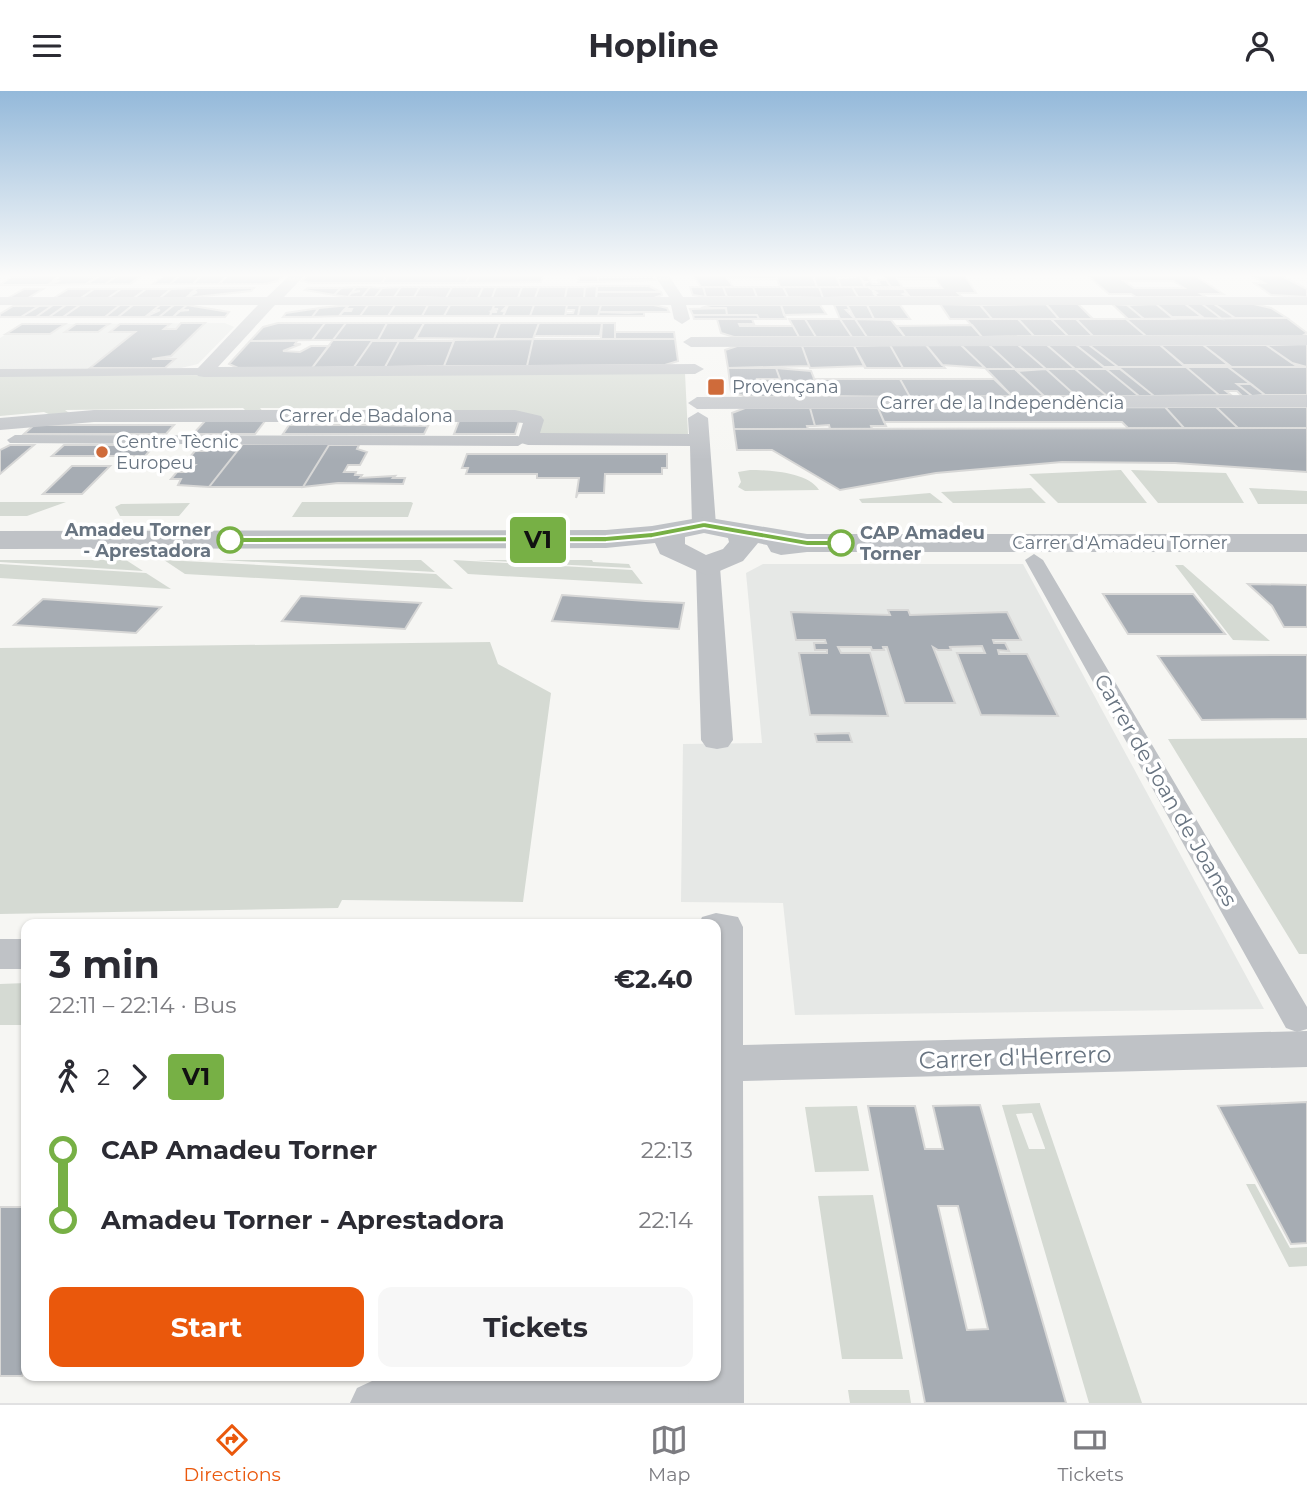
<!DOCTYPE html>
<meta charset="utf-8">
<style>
:root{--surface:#fff;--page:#f7f7f7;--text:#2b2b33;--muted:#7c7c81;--line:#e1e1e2;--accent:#ea580c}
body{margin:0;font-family:Montserrat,sans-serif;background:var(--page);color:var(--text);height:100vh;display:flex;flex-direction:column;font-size:26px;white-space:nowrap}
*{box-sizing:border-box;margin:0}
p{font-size:23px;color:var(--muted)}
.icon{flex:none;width:38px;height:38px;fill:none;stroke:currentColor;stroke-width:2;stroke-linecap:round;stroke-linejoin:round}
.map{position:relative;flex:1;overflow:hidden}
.sheet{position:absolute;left:21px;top:828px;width:700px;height:462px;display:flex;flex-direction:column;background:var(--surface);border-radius:14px;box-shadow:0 2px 5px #0004}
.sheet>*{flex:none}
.badge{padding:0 14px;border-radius:5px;font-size:24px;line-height:46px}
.map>.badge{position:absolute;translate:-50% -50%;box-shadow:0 0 0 4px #fff}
.legs{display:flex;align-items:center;gap:10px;height:77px;padding:0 28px;font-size:23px}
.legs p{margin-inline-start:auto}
.headline{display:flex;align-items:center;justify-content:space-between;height:119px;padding:0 28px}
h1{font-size:38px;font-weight:700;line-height:52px}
.primary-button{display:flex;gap:14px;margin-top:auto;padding:14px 28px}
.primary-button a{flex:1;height:80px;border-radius:14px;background:var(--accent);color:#fff;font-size:28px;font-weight:700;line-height:80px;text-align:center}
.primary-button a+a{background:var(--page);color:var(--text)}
ul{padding:0 28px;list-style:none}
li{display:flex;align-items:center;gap:24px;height:70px;font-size:26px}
li i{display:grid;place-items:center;width:10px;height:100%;margin:0 9px;background:currentColor}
li i::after{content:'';width:18px;height:18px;margin:-9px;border:5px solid;border-radius:50%;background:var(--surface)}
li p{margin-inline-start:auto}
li:first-child i{background:linear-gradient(#0000 50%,currentColor 0)}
li:last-child i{background:linear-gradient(currentColor 50%,#0000 0)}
header{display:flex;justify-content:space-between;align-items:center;height:91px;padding:0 28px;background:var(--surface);font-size:32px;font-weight:700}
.tab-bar{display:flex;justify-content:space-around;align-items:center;height:98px;border-top:2px solid var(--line);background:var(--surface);font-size:19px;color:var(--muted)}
.tab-bar a{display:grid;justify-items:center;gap:4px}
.tab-bar .on{color:var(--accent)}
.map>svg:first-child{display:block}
.built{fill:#e6e8e6}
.green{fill:#d5dad3;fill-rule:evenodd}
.building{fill:#a6acb3;stroke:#d7d7d6;stroke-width:2;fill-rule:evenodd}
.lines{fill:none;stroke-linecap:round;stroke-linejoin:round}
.pedestrian{fill:#bfc2c6;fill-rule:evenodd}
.minor{fill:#bfc2c6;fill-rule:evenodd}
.tertiary{fill:#bfc2c6;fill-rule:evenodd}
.line-1{fill:#77b045;stroke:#fff;stroke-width:2}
.poi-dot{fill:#cf6b3a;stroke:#fff;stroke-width:2.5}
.stop-1-dot{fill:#fff;stroke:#77b045;stroke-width:3.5}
.labels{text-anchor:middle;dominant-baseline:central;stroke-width:7;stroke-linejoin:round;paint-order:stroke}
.far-poi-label{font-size:18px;fill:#687481;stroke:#fff;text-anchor:start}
.far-street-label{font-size:18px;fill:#687481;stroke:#fff}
.far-stop-label{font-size:18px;font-weight:bold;fill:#687481;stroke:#fff;text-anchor:end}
.street-label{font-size:21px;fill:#687481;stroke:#fff}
.near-street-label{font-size:24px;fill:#687481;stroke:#fff}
</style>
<header><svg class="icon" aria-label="menu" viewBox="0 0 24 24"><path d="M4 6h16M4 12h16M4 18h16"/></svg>Hopline<svg class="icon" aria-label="person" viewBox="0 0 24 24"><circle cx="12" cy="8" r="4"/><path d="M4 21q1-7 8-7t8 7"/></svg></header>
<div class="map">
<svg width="1307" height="1312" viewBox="0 0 1307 1312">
<rect width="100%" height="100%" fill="#f6f6f3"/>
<path class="built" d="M225 232 234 236 198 273 181 277 0 278V247L22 233Z
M763 473H1023L1264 918 795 924 783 812 681 811 683 653 762 652 746 482Z"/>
<path class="green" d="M685 282 688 343 539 344 542 330 379 322 373 317H260L264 322H248L243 317 65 319 72 324 53 325 44 321 0 325V285Z
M750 379C769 379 808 381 819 399L745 400 738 396 741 391 738 381Z
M1121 379 1147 412H1058L1029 383Z
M1131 379 1226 382 1244 412H1158Z
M1031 397 1046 412H953L941 401Z
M1249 397 1307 400V413H1258Z
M930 402 943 412H862L859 408Z
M0 411H66L27 425H0Z
M302 411H411L413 412 408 426H292Z
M190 412 179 425H120L115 416 121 413Z
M0 469H126L143 480 0 471Z
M164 469 436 483 453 498 185 483Z
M221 469H421L435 481Z
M453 469 632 479 643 493 468 483Z
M476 469H592L593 471 629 473 631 477Z
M0 473 146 482 171 498 0 487Z
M1175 474H1183L1270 550 1233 549Z
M490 551 498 573 551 602 523 811 342 809 338 817 0 823V557Z
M1307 647V863H1299L1168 648Z
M26 892V934H0V893Z
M1040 1012V1013L1142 1312H1089L1002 1014ZM1032 1022 1045 1057V1058H1029L1016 1023Z
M857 1015 869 1080 815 1081 805 1016Z
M1246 1093H1255L1290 1157 1307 1156V1175L1289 1176Z
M873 1104 903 1268H842L818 1105Z
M848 1299H909L911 1312H850Z"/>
<path class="building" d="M60 185 48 194H0L11 186Z
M60 185H73L98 186 86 193 48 194 58 190 54 189Z
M99 185H117L105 193H86Z
M117 185H141L130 193H105Z
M163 185H179L170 193H153Z
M179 185H201L193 193H170Z
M201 185H227L219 193H193Z
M227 185H283L278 190 265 193H219Z
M307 185H386L382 192H311L302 190Z
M386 185H469L466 192H382Z
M469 185H543L541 191 466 192Z
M579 185H598V191H578Z
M694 185H776L777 188 727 187 733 196H701Z
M776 185H813L817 196H780Z
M813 185H836L841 196H817Z
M836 185H860L865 196H841L837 187 856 186Z
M860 185H868L872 193H880L878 189H886L891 196H865L864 193 867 191H863Z
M884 185H896L902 196H891Z
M896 185H965L976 202H958L962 206H910L903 197H942L935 188H897Z
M1088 185H1196L1223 203H1201L1206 206H1136L1131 203H1109ZM1124 190H1173L1184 197H1134Z
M1252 185H1282L1307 198V206L1271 204 1254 192H1264Z
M598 186H653L655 189 598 191Z
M597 195 596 207H584L585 196Z
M597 195H649L661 201H597Z
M356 196 348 206 334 204 341 197Z
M356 196H370L362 206H348L351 202 360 200 352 201Z
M370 196 382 197 375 206H362Z
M401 196 394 206H375L382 197Z
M401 196H420L414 206H394Z
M420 196H452L446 207 414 206Z
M452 196H483L478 207H446Z
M483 196H496L492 207H478Z
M496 196H522L518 207H492Z
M522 196H539L535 207H518Z
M539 196H567L565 207H535Z
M567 196H585L584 207H565Z
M690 196H703L706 206 693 204Z
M703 196H723L727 206H706Z
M723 196H753L757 206H727Z
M753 196H783L788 206H757Z
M783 196H819L823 207 788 206Z
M819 196H852L858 206 823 207Z
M852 196H870L877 206H858Z
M197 197H254L251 200 186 207 197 201H192Z
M197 197 186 207H160L171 198Z
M308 197H341L334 204 305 199Z
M24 198H43L28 207H8Z
M68 198H94L81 207H54Z
M94 198H121L108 207H81Z
M121 198H146L134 207H108Z
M146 198H171L160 207H134Z
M871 198H904L906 202 903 203 910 206H877L874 203 877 202Z
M597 201H661L662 204 654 207H596Z
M940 213 980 214 992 228H950Z
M1046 213 1059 228H992L980 214Z
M1046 213H1078L1093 228H1059Z
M1112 213 1127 214 1144 228H1128Z
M1156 213H1185L1202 226H1172Z
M1156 213 1174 228H1144L1127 214Z
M1185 213H1202L1222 228 1204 227Z
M1202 213H1214L1235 227 1222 228Z
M1214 213H1254L1271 217 1287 227H1235Z
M53 214H66L49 226H36Z
M53 214 36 226H21L39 215Z
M66 214H80L63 226H49Z
M80 214H120L105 226H63Z
M120 214H133L118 226H105Z
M133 214H160L145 226H118Z
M160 214H174L159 226H145L160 219H154Z
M174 214H187L173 226H159Z
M187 214 229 221 225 226H173L179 220 189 219H181Z
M349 214 339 225 312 226 319 217Z
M349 214H368L360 225H339L343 220H351L352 218H345Z
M368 214H395L388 225H360Z
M395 214H428L422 225H388Z
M428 214H450L444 225H422Z
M450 214H494L490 225H444Z
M494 214H508L502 220 505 221 503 225H490L491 221H497L492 220 498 218H493Z
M508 214H534L530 225H503Z
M534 214H567L565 225H530Z
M567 214H580L578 225H565L566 222H573L574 219H566Z
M580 214H601L598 225H578Z
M601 214H654L667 217 669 221H599Z
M711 214H781L786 228H759L757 224H727L726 217H701Z
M781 214H820L826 223 784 224Z
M834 214H847L850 219H846L855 228H840Z
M847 214H867L874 228H855Z
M867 214H900L910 228H874Z
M13 215H39L21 226H0V223Z
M319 217 312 226H283L286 222Z
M726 217 727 224H693L690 218Z
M599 221 628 222 644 221V225H598Z
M693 224H757L759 228H694Z
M1287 227 1307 242 1302 245H1146L1126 228Z
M717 228H752L754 233H739L740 235H793L799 246H734L721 242Z
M789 228H805L816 246H799Z
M805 228H840L852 246H816Z
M840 228H855L867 246H852Z
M855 228 891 229 905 246H867Z
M966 228H1018L1034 245 982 246Z
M1018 228H1051L1068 245H1034Z
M1051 228H1076L1093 245H1068Z
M1076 228H1126L1146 245H1093Z
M181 232H205L171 265 152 268H175L165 277H90L135 241H110L120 233H170L164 238H176Z
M278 232H325L312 249 250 250 263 236Z
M325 232H346L333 249H312Z
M346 232H387L378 249H333Z
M387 232H424L415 249H378Z
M424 232H500L494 248 415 247Z
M500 232H539L533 248H494Z
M539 232H602L600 245H534Z
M602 232H615V248H601Z
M22 233H65L50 243H6Z
M76 233H109L98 241H65Z
M972 234 982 246H905L897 235Z
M615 241H674L675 248H615Z
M533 248 527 275H444L454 249Z
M533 248H675L678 270 665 274 527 275Z
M333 249H372V250L354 276 312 277Z
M250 250H297L295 253H301L283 260 300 261 311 255H329L312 277H238L229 273Z
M372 250H399L385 276H354Z
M399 250H454L444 275 385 276Z
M1307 253V276L1292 272 1266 254Z
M890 254H926L945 277H903Z
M890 254 903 277H865L854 255Z
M926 254H961L985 277 942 274Z
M961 254H989L1015 278H986Z
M989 254H1018L1046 278H1015Z
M1018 254H1047L1075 278H1046Z
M1047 254H1076L1106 278H1075Z
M1076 254H1089L1118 276H1104Z
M1089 254H1160L1186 276H1118Z
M1160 254H1203L1229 274H1183Z
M1203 254H1266L1298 276H1231Z
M737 255H802L809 275 728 277 725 259Z
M802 255H854L865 275 810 277Z
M1118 276H1186L1219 304 1154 305Z
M1186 276H1228L1251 293H1237L1252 305H1242L1237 300H1226L1231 304H1219Z
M1228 276H1307V304H1265Z
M728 277H776L780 288H757L761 306 744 305 731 301Z
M776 277 811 280 821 305 761 306 757 288H780Z
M986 278H1015L1044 305H1012Z
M1046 278 1076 305H1044L1017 280Z
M1046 278H1075L1107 305H1076Z
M1075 278H1106L1139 305H1107Z
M1106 278H1120L1154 305H1139Z
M814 288H900L910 306 821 305Z
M900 288H994L1012 305 910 306Z
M1237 293H1251L1265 304 1252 305Z
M1165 316 1184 337H1128L1122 331H884L878 317Z
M1165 316H1216L1238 337H1184Z
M1216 316H1307V337H1238Z
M745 317H810L815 335H807L808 338H734L732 322Z
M810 317H878L886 335H871L872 338H830L829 334 815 335Z
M205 330H265L255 343H193Z
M459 330H519L515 343H454Z
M34 334H174L166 343H24Z
M289 334H362L428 335 424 343H283Z
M1280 337H1307V381L1175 372 1062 371 936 382 840 399 772 359H737L734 338Z
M237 353H336L329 354 303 396H209L242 354H235Z
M10 354H34L0 383V359Z
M64 354H155L145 365H52Z
M212 354H242L209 396 178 394 181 388H171L177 381H186L195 374H183L195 360H207Z
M329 354H359L357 358 367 361 360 374H348L344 381H356L355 384H362L360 387 395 385 393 387H405L403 393 338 392 303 396Z
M467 363H667V377H662V383H605L604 402H578L576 407 579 387H537V383H466L468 377H462Z
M72 375H110L82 403H43Z
M1248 493 1307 494V536H1284L1272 515Z
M1103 503H1193L1225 543H1128Z
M562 504 646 510 684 512 679 538 552 530Z
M301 505 350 508 421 512 405 538 282 530Z
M43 508 73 510 161 516 136 542 14 534Z
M888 519H908L910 524 1007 521 1021 549H993L994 552H1005L1009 560 998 559 999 563H1027L1058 625 981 624 957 562H985L982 555 950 556 951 559H938L933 556 955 612H905L887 556H883L884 559H872L871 556H838L841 562H870L888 625 810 624 799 562H827V559H815L814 552H826L825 549H796L791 521 890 524Z
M1273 564H1307V628L1202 629 1158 565Z
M849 642 852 651H817L815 643Z
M1307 1011V1152L1291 1153 1218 1015Z
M980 1014 1066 1312H925L868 1015H915L925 1058H943L933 1015ZM938 1115H958L988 1238 967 1239Z
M0 1116H26V1275L22 1285H0Z"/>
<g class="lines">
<path class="pedestrian" d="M204 277 211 281 209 284 0 286V278Z
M15 344 518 345 526 350 518 355 10 352 7 349Z
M1034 463 1043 469 1307 916V938L1297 941 1286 937 1025 469Z
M716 1286 731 1293 738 1308 736 1312H350L357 1297 372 1290Z"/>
<path class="minor" d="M289 185H304L284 206H669L655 185H669L683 206H1307V214H686L690 228 682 233 674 228 671 214H275L218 276 695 273 704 278 695 283 204 286 198 285 195 281 198 277 258 214H0V206H267Z
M1307 244V254L691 256 683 251 691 246Z
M1307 304V316L697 318 688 312 697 306Z
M94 319H515L541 325 544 329 540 342 689 343 688 327 698 321 708 327 716 434 712 439H696L692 434 690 355 528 354 521 352 518 348 523 332 515 331H94L0 339V327Z
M708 469 717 471 720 476 733 649 728 656 717 658 706 656 701 649 696 476 699 471Z
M716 822 738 826 743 836V954L1307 940V976L743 990 744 1312H688L689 1284H716V833H699L702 826Z
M0 848H26V878H0Z"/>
<path class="tertiary" d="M704 426 807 443H1307V461H807L781 464 771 461 767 454 758 452 743 470 708 485 660 463 655 452 606 457 0 458V440L606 439 652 435ZM704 442 728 447 729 451 723 458 706 464 685 453V446Z"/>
</g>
<linearGradient id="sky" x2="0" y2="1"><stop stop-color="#94b9da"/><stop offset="0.5" stop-color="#fbfbfa"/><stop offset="1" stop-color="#fbfbfa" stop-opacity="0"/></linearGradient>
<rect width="1307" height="369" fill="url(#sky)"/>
<path class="line-1" d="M704 431 807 449H841L847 452 841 455H807L704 437 652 447 606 451 230 452 225 449 230 446 606 445 652 441Z"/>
<g class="poi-dot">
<rect x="707" y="287" width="18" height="18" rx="3.5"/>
<circle cx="102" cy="361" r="7"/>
</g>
<g class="stop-1-dot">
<circle cx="230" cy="449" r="12"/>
<circle cx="841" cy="452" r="12"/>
</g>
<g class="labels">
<g class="far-poi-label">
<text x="732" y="296">Provençana</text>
<text x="116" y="351">Centre Tècnic<tspan x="116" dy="21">Europeu</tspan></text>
</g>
<g class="far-street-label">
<text x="1002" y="312">Carrer de la Independència</text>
<text x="366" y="325">Carrer de Badalona</text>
<text x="1120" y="452">Carrer d'Amadeu Torner</text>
</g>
<g class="far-stop-label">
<text x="211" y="439">Amadeu Torner<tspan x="211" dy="21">- Aprestadora</tspan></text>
<text x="860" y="442" text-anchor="start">CAP Amadeu<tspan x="860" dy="21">Torner</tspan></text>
</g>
<g class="street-label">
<text transform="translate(1166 699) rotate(60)">Carrer de Joan de Joanes</text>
</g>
<g class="near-street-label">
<text transform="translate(1015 966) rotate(-2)">Carrer d'Herrero</text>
</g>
</g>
</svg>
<b class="badge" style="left:538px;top:449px;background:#77b045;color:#111">V1</b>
<section class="sheet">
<div class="headline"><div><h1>3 min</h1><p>22:11 – 22:14 · Bus</p></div><b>€2.40</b></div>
<div class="legs"><svg class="icon" aria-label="walk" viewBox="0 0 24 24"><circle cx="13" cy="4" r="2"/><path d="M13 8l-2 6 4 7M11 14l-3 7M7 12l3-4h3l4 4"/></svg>2<svg class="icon" aria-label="forward" viewBox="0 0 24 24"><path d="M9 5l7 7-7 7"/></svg><b class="badge" style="background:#77b045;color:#111">V1</b></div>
<ul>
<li><i style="color:#77b045"></i><b>CAP Amadeu Torner</b><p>22:13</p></li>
<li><i style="color:#77b045"></i><b>Amadeu Torner - Aprestadora</b><p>22:14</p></li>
</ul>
<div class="primary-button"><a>Start</a><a>Tickets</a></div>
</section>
</div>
<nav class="tab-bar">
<a class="on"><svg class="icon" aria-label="directions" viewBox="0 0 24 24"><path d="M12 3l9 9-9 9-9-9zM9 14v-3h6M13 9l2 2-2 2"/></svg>Directions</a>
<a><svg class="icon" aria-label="map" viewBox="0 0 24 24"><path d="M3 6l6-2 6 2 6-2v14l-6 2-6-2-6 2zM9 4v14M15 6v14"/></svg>Map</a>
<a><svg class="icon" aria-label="tickets" viewBox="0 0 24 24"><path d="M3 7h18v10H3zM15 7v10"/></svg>Tickets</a>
</nav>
